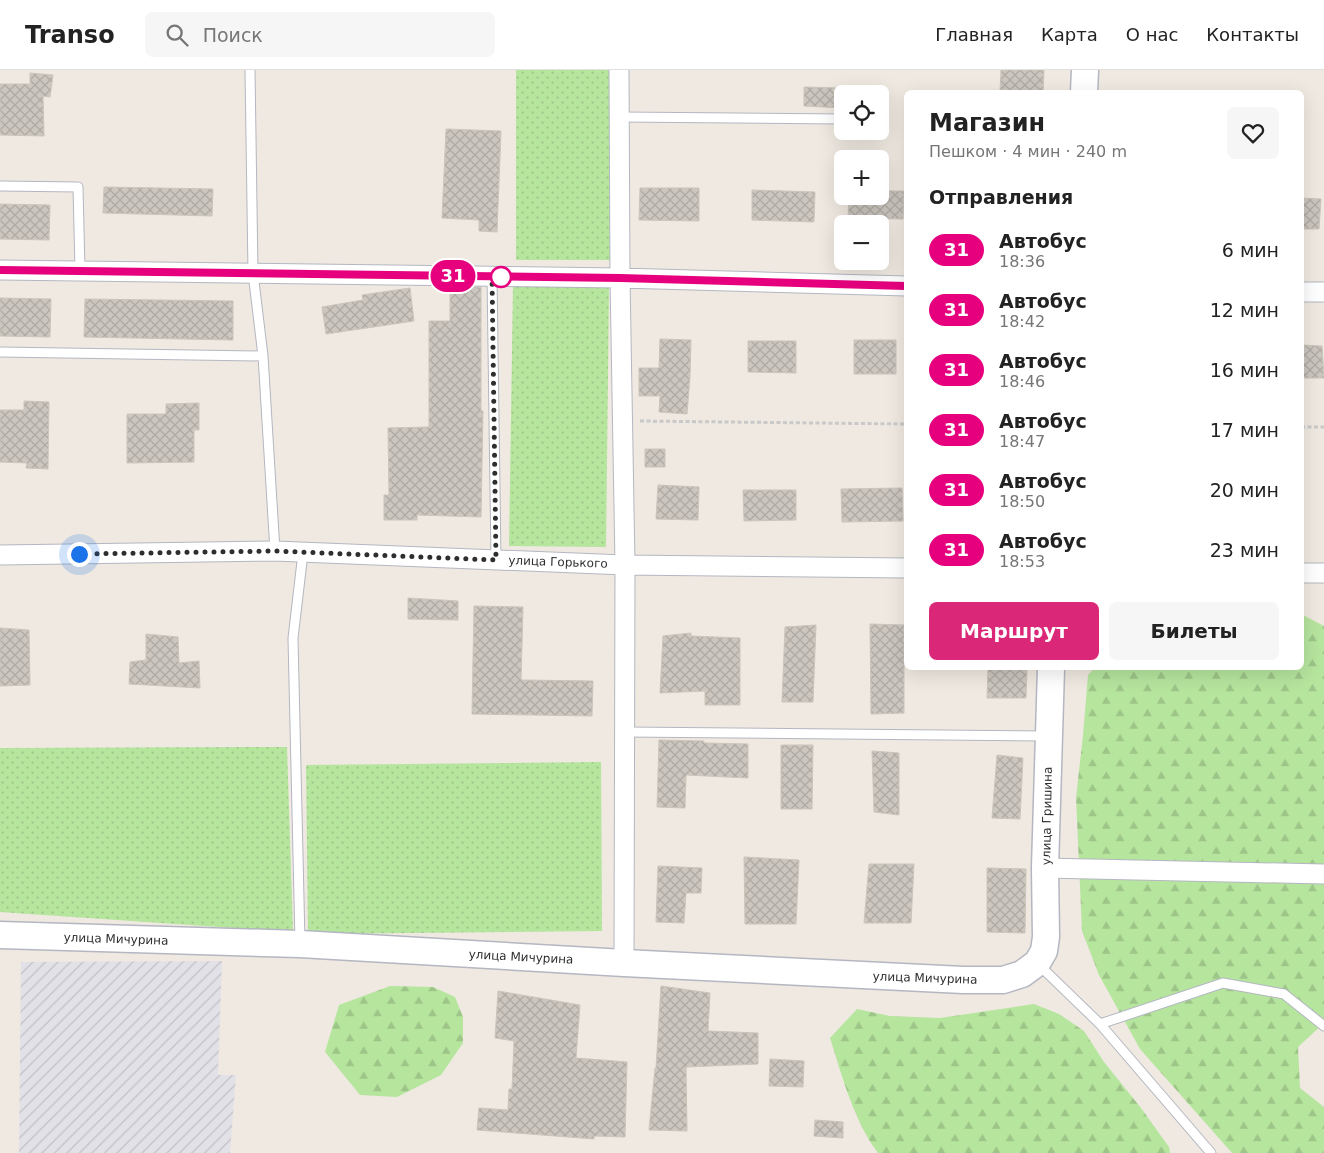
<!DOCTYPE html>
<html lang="ru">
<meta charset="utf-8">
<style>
:root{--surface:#fff;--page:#f6f6f6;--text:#222;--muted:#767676;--line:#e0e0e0;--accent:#db2777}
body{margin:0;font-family:"DejaVu Sans",sans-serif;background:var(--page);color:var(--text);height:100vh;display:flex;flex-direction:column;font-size:19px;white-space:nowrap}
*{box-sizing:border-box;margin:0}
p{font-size:16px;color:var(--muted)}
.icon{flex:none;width:28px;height:28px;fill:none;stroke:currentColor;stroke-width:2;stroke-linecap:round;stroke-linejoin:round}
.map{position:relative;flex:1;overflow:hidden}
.side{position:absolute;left:904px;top:20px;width:400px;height:580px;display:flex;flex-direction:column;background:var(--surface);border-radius:8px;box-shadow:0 5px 20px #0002}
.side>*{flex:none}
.badge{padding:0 10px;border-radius:16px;font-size:18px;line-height:32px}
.fabs{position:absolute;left:834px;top:15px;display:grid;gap:10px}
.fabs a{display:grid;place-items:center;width:55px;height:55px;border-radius:8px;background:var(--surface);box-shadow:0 5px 20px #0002;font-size:25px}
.you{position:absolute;width:25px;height:25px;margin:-12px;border:4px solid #fff;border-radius:50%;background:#1a73e8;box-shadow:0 0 0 8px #1a73e833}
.map>.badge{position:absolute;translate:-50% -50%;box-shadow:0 0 0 2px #fff}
h2{padding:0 25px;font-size:19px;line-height:45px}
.round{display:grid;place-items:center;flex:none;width:52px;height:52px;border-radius:8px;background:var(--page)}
.overview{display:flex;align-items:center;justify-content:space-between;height:85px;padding:0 25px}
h1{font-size:24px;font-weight:800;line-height:38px}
.primary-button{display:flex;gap:10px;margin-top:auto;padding:10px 25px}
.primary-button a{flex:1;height:58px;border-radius:8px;background:var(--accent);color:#fff;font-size:20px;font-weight:800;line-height:58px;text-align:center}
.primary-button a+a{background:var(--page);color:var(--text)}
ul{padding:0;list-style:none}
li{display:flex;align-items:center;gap:15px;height:60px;padding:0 25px}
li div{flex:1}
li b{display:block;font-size:19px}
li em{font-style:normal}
li .badge{min-width:55px;font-weight:700;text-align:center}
header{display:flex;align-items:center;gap:30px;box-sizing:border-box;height:70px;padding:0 25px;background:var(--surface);border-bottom:1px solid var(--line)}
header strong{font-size:24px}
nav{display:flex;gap:28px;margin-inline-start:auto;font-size:18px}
.search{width:350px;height:45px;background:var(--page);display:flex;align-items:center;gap:12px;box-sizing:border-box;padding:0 18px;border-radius:8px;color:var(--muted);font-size:19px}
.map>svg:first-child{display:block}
.industrial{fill:url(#industrial-furrows)}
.green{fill:url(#green-dots)}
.forest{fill:url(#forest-firs)}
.building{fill:url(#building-cross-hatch);stroke:#cbc5ba}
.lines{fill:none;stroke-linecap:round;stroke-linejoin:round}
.lane-casing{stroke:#b4b7c1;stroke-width:11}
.street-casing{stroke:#b4b7c1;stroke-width:21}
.secondary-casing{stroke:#b4b7c1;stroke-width:29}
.path{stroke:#c9c9c9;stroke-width:3;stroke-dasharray:4 2.5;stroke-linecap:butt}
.lane{stroke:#fff;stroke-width:9}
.street{stroke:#fff;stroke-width:19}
.secondary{stroke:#fff;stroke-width:26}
.line-casing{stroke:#fff;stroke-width:11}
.line{stroke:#e6007e;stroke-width:8}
.walk{stroke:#2e2e2e;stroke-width:5;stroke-dasharray:0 9}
.stop-dot{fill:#fff;stroke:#e6007e;stroke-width:2.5}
.labels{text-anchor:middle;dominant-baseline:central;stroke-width:5;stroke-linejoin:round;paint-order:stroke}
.street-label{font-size:12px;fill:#2e2e2e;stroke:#fff}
</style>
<header>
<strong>Transo</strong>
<div class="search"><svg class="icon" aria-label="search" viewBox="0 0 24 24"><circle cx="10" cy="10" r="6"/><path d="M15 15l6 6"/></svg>Поиск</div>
<nav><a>Главная</a><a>Карта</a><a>О нас</a><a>Контакты</a></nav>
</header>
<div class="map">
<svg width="1324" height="1083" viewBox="0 0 1324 1083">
<defs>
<pattern id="industrial-furrows" width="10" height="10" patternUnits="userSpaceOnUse" patternTransform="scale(1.25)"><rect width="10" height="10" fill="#e3e1e8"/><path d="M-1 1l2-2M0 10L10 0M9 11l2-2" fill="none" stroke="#c3c1c7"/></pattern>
<pattern id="green-dots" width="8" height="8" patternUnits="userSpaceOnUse" patternTransform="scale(1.25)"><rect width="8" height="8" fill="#b6e59e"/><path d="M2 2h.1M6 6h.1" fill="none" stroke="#9dc588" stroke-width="1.8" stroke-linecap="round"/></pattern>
<pattern id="forest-firs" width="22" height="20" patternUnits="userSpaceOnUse" patternTransform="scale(1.25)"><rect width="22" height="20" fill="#b6e59e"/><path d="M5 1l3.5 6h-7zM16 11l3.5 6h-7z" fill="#9dc588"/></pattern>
<pattern id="building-cross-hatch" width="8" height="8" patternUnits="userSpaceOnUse" patternTransform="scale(1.25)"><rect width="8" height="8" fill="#cbc7bf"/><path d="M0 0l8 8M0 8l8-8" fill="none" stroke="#afaba4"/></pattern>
</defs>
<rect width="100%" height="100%" fill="#efe9e1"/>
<path class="industrial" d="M222 891 218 1005H236L230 1083H19L21 892Z"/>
<path class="green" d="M516 0H609L610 190H516Z
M513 215 609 216 606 477 509 476Z
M287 677 293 862 0 842V678Z
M601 692 602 861 308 864 306 695Z"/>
<path class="forest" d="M1301 544 1324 556V953L1298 977 1300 1018 1324 1037V1083H1232L1140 979 1099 905 1082 861 1076 728 1083 665 1088 605 1094 598H1301Z
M390 916 433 917 455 927 463 947V973L441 1005 397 1027 360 1025 325 982 339 935Z
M1034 934 1059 944 1084 961 1104 992 1141 1038 1169 1077 1170 1083H878C854 1051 842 1006 830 968L857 939 890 946 940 948Z"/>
<path class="building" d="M1001 0H1044L1043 22H1000Z
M30 3 53 5 50 27 43 26 44 66 0 65V14H30Z
M804 17 842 18V38L804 36Z
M446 59 501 61 497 162 479 161V150L442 148Z
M104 117 213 119 212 146 103 143Z
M640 118H699V151L639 150Z
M752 120 815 122 814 152 752 150Z
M880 121H904L903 149 848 148 849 126H880Z
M1301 128 1321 129 1319 159H1301Z
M0 134 50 135 49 170 0 169Z
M450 217H481V341H483L481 447 417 445V450H384V425H389L388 358 429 357V251H450Z
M410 218 414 251 326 264 322 237 363 230 362 225Z
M0 228 51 229 50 267 0 266Z
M85 229 233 231V270L84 267Z
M660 269 691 270 690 307 687 344 659 342 660 326H639V298H659Z
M854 270H896V304H854Z
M748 271H796V303L748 302Z
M1301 275 1322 276 1324 308H1301Z
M24 331 49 332 48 399 26 398 27 393 0 392V340H24Z
M199 333V360H194V392L127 393V344H166V334Z
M645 379H665V397H645Z
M658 415 699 417 698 450 656 449Z
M902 418 903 451 842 452 841 419Z
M743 420H796V450L744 451Z
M408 528 458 531V550L408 549Z
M474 536 523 537 521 610 593 611 592 646 472 644Z
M870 554 904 555V643L871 644Z
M816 555 813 632H782L785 557Z
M0 558 29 560 30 615 0 616Z
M691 563V566L740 568V635H705V621L660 623 663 566Z
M146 564 178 567 179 593 199 591 200 618 129 614 130 592 146 590Z
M988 598H1027L1026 628H987Z
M659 670 704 671V673L748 674V708L686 705 685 738 657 737Z
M781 675H813L812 739H781Z
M872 681 899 683V745L874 742Z
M997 685 1023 688 1020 749 992 748Z
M744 787 799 790 796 854H745Z
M869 794H914L911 853H864Z
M658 796 702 798 701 823H686L684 853 656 852Z
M987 798 1026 799 1025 863 987 862Z
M661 916 710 923 708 961 758 963V994L686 997 687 1061 649 1060 655 998H656Z
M498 921 580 935 576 988 627 992 625 1067 594 1066V1069L477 1060 479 1038 508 1040 509 1019H512L514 971 495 968Z
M770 989 804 991 803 1017 769 1016Z
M815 1050 843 1052V1068L814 1066Z"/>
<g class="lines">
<defs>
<path id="lane" d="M250 0 253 203 263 286 275 481
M620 47 842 49
M0 116 78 117 80 201
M492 206 496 490
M0 282 263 286
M625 662 1048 666
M300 872 293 568 303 483
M1039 895 1100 954 1211 1083
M1100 954 1223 913 1284 924 1324 956"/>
<path id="street" d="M619 0 620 208 625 495 624 893
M0 200 620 208 906 216
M1301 222H1324
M0 485 275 481 625 495 906 498
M1301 503H1324
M1045 798 1324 804"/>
<path id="secondary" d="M1084 22 1085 0
M0 865 300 874 624 893 963 910H1003L1022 904 1037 893 1044 881 1046 867 1045 798 1051 598"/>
</defs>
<use href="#lane" class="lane-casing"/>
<use href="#street" class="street-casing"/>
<use href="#secondary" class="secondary-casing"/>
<path class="path" d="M640 351 906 354
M1301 357H1324"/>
<use href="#lane" class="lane"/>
<use href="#street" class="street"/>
<use href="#secondary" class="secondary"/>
</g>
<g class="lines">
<defs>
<path id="line" d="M0 200 620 208 906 216"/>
</defs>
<use href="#line" class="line-casing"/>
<use href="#line" class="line"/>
<path class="walk" d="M79 484 275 481 496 490 492 206 501 207"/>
</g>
<circle class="stop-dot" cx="501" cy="207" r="10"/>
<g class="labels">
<g class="street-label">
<text transform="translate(558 492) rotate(2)">улица Горького</text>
<text transform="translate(1047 746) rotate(-89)">улица Гришина</text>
<text transform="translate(116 869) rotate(2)">улица Мичурина</text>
<text transform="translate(521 887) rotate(3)">улица Мичурина</text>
<text transform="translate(925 908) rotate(2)">улица Мичурина</text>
</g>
</g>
</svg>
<div class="fabs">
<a><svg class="icon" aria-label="locate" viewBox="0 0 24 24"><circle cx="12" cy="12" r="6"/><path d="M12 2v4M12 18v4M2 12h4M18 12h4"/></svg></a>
<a>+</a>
<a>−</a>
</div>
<div class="you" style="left:79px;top:484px"></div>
<b class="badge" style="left:453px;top:206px;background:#e6007e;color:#fff">31</b>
<section class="side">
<div class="overview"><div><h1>Магазин</h1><p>Пешком · 4 мин · 240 m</p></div><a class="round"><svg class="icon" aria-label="heart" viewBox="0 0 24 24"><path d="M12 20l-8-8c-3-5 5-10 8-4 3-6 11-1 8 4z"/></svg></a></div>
<h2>Отправления</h2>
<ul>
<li><span class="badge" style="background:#e6007e;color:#fff">31</span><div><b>Автобус</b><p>18:36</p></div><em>6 мин</em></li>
<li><span class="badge" style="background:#e6007e;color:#fff">31</span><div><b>Автобус</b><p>18:42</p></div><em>12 мин</em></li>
<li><span class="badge" style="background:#e6007e;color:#fff">31</span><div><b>Автобус</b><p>18:46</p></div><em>16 мин</em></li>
<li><span class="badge" style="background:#e6007e;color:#fff">31</span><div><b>Автобус</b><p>18:47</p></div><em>17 мин</em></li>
<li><span class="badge" style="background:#e6007e;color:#fff">31</span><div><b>Автобус</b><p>18:50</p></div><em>20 мин</em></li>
<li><span class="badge" style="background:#e6007e;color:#fff">31</span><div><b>Автобус</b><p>18:53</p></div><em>23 мин</em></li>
</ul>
<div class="primary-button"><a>Маршрут</a><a>Билеты</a></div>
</section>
</div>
